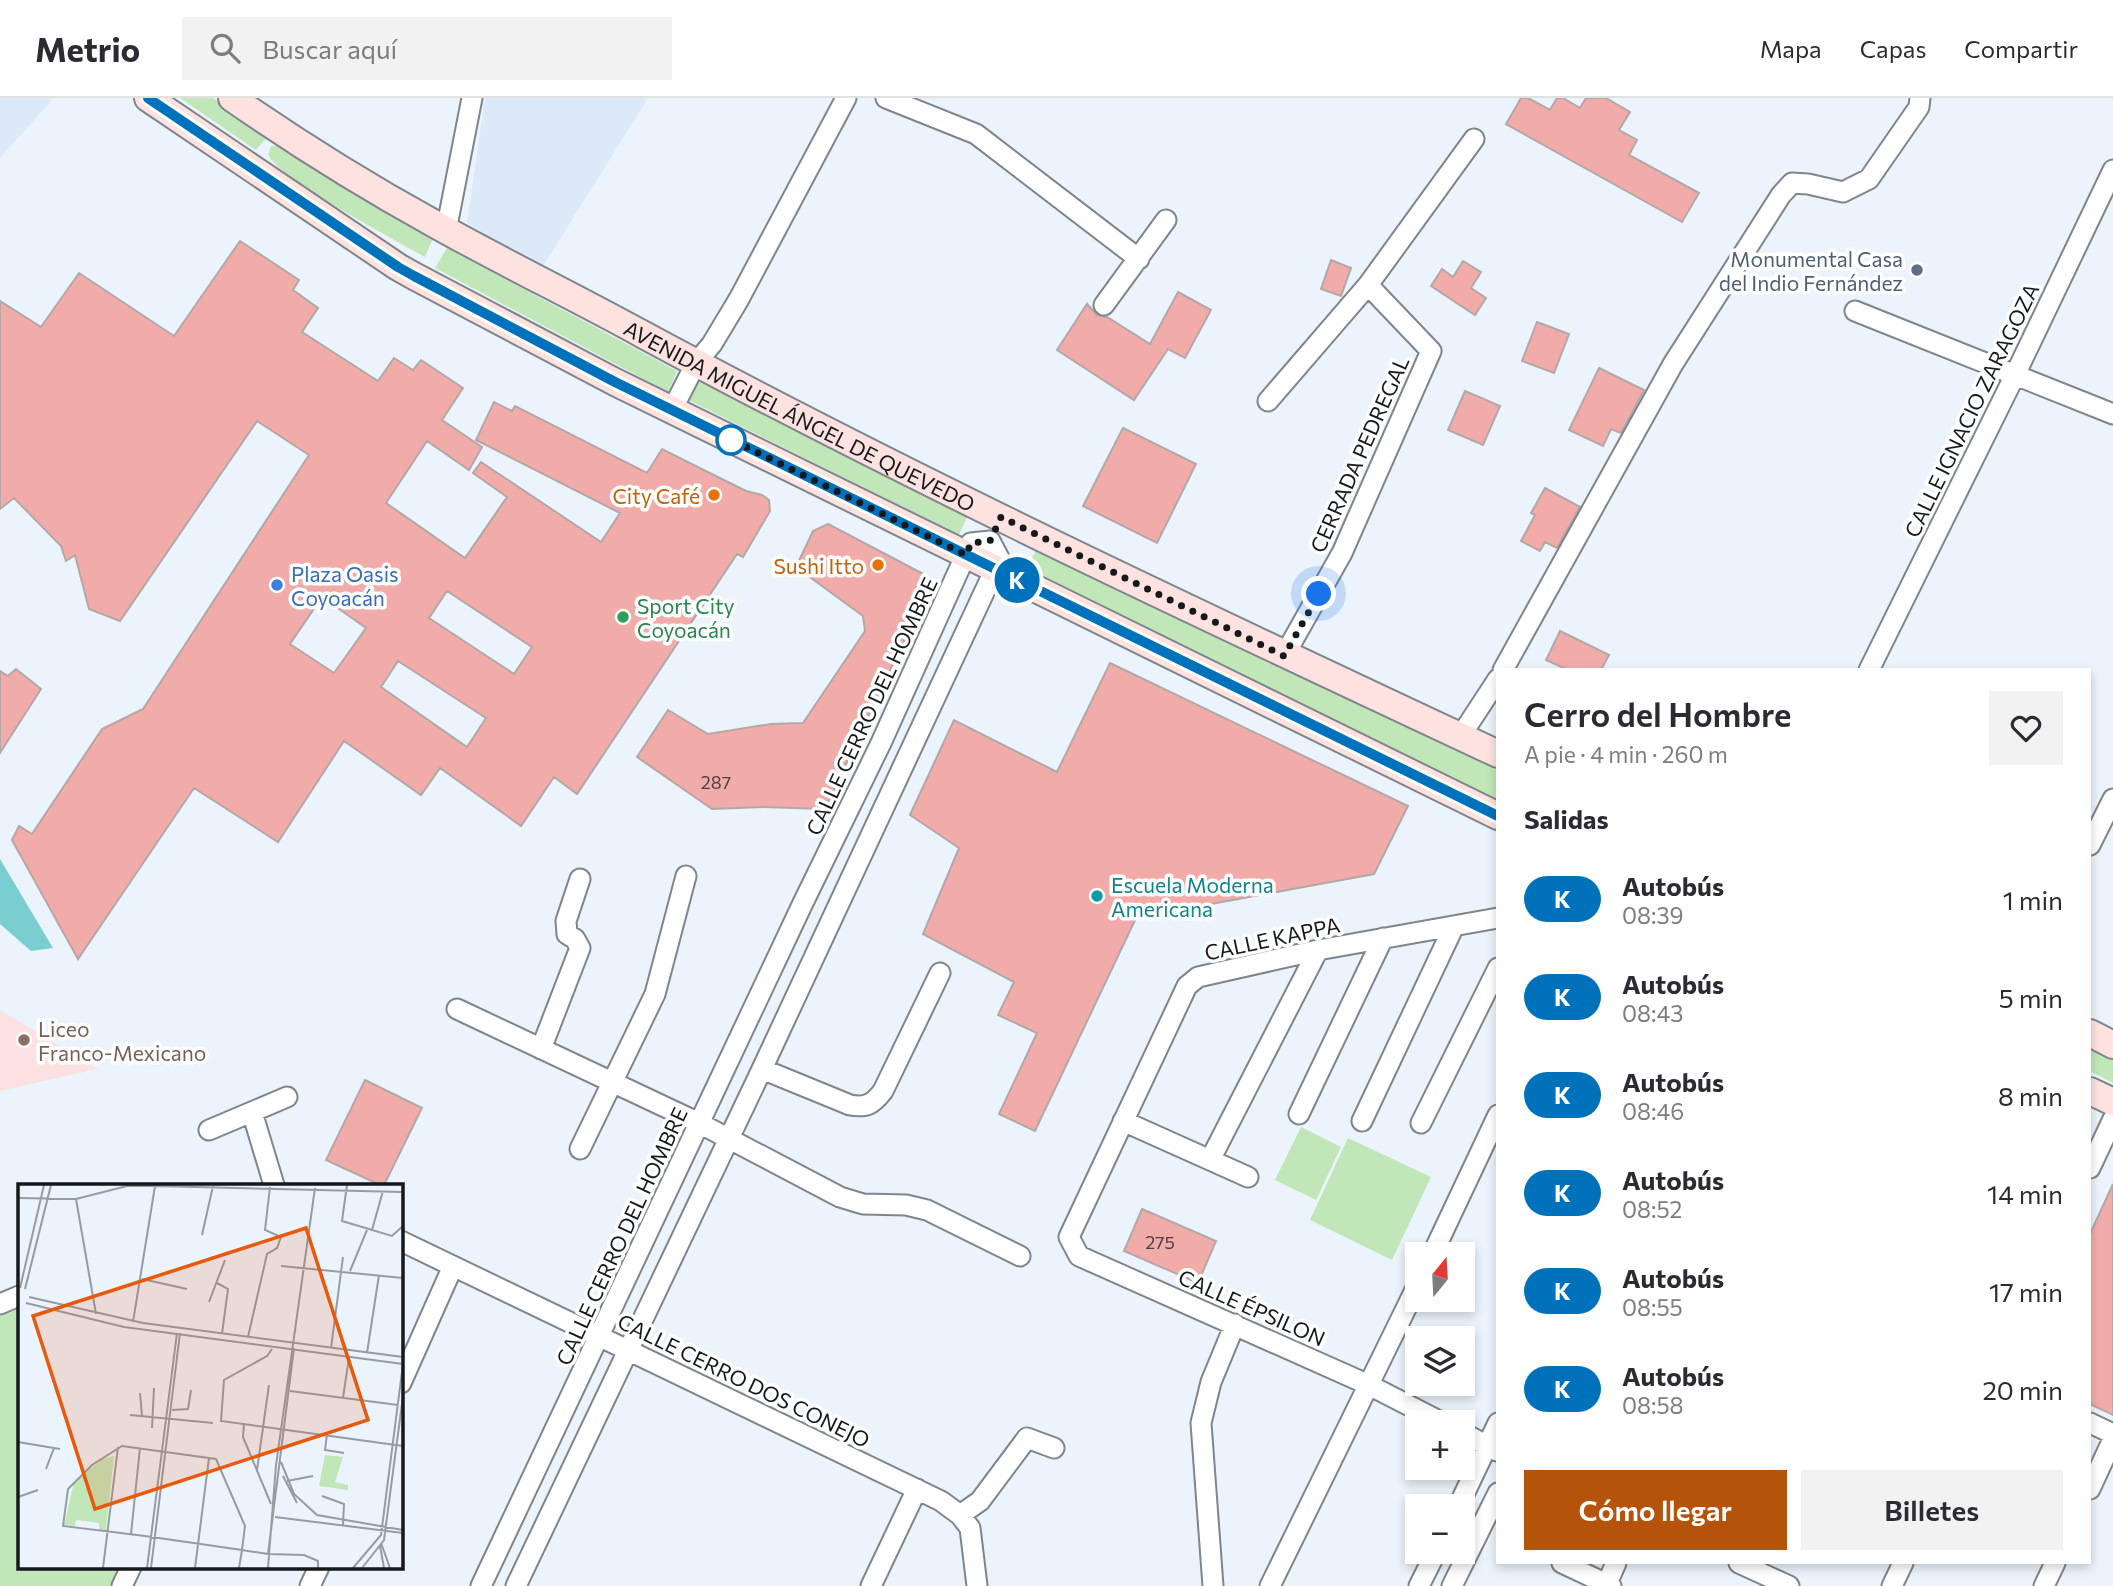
<!DOCTYPE html>
<html lang="es">
<meta charset="utf-8">
<style>
:root{--surface:#fff;--page:#f2f2f3;--text:#2b2b33;--muted:#7c7c81;--line:#e1e1e2;--accent:#b45309}
body{margin:0;font-family:Commissioner,sans-serif;background:var(--page);color:var(--text);height:100vh;display:flex;flex-direction:column;font-size:26px;white-space:nowrap}
*{box-sizing:border-box;margin:0}
p{font-size:23px;color:var(--muted)}
.icon{flex:none;width:38px;height:38px;fill:none;stroke:currentColor;stroke-width:2;stroke-linecap:round;stroke-linejoin:round}
.map{position:relative;flex:1;overflow:hidden}
.sheet{position:absolute;left:1496px;top:570px;width:595px;height:896px;display:flex;flex-direction:column;background:var(--surface);border-radius:0px;box-shadow:0 4px 10px #0003}
.sheet>*{flex:none}
.badge{padding:0 14px;border-radius:23px;font-size:24px;line-height:46px}
.needle{width:46px;rotate:18deg}
.fabs{position:absolute;left:1405px;top:1144px;display:grid;gap:14px}
.fabs a{display:grid;place-items:center;width:70px;height:70px;border-radius:0px;background:var(--surface);box-shadow:0 4px 10px #0003;font-size:35px}
.you{position:absolute;width:35px;height:35px;margin:-18px;border:5px solid #fff;border-radius:50%;background:#1a73e8;box-shadow:0 0 0 10px #1a73e833}
.map>.badge{position:absolute;translate:-50% -50%;box-shadow:0 0 0 4px #fff}
h2{padding:0 28px;font-size:26px;line-height:63px}
.round{display:grid;place-items:center;flex:none;width:74px;height:74px;border-radius:0px;background:var(--page)}
.summary{display:flex;align-items:center;justify-content:space-between;height:119px;padding:0 28px}
h1{font-size:33px;font-weight:600;line-height:52px}
.action{display:flex;gap:14px;margin-top:auto;padding:14px 28px}
.action a{flex:1;height:80px;border-radius:0px;background:var(--accent);color:#fff;font-size:28px;font-weight:600;line-height:80px;text-align:center}
.action a+a{background:var(--page);color:var(--text)}
ul{padding:0;list-style:none}
li{display:flex;align-items:center;gap:21px;height:98px;padding:0 28px}
li div{flex:1}
li b{display:block;font-size:26px}
li em{font-style:normal}
li .badge{min-width:77px;font-weight:700;text-align:center}
header{display:flex;align-items:center;gap:42px;box-sizing:border-box;height:98px;padding:0 35px;background:var(--surface);border-bottom:2px solid var(--line)}
header strong{font-size:33px}
nav{display:flex;gap:38px;margin-inline-start:auto;font-size:24px}
.search{width:490px;height:63px;background:var(--page);display:flex;align-items:center;gap:18px;box-sizing:border-box;padding:0 24px;border-radius:0px;color:var(--muted);font-size:26px}
.map>svg:first-child{display:block}
.built{fill:#dce9f8}
.education{fill:#fce1e2}
.green{fill:#c1e7b9}
.water{fill:#7bcecf}
.building{fill:#f1acaa;stroke:#b4a7a7;stroke-width:2;fill-rule:evenodd}
.lines{fill:none;stroke-linecap:round;stroke-linejoin:round}
.street-casing{stroke:#7e858d;stroke-width:23}
.secondary-casing{stroke:#7e858d;stroke-width:30}
.street{stroke:#fff;stroke-width:19}
.secondary{stroke:#fee2df;stroke-width:26}
.line-casing{stroke:#fff;stroke-width:16}
.line{stroke:#0072bc;stroke-width:10}
.walk{stroke:#16191c;stroke-width:7;stroke-dasharray:0 12.6}
.service-dot{fill:#5c6f8a;stroke:#fff;stroke-width:2.5}
.stop-dot{fill:#fff;stroke:#0072bc;stroke-width:3.5}
.food-dot{fill:#e8710a;stroke:#fff;stroke-width:2.5}
.shop-dot{fill:#3f7fe0;stroke:#fff;stroke-width:2.5}
.leisure-dot{fill:#2e9e5b;stroke:#fff;stroke-width:2.5}
.culture-dot{fill:#0f9aa8;stroke:#fff;stroke-width:2.5}
.education-dot{fill:#8d6e63;stroke:#fff;stroke-width:2.5}
.labels{text-anchor:middle;dominant-baseline:central;stroke-width:7;stroke-linejoin:round;paint-order:stroke}
.number-label{font-size:18px;fill:#4d3e40}
.service-label{font-size:21px;fill:#4e5e75;stroke:#fff;text-anchor:end}
.street-label{font-size:21px;fill:#16191c;stroke:#fff}
.food-label{font-size:21px;fill:#c56008;stroke:#fff;text-anchor:end}
.shop-label{font-size:21px;fill:#366cbe;stroke:#fff;text-anchor:start}
.leisure-label{font-size:21px;fill:#27864d;stroke:#fff;text-anchor:start}
.culture-label{font-size:21px;fill:#0d838f;stroke:#fff;text-anchor:start}
.education-label{font-size:21px;fill:#785e54;stroke:#fff;text-anchor:start}
.inset-road{fill:none;stroke:#969ca2;stroke-width:2}
.view{fill:#e8590c;fill-opacity:0.15;stroke:#e8590c;stroke-width:3.5}
.inset-edge{fill:none;stroke:#16191c;stroke-width:3.5}
</style>
<header>
<strong>Metrio</strong>
<div class="search"><svg class="icon" aria-label="search" viewBox="0 0 24 24"><circle cx="10" cy="10" r="6"/><path d="M15 15l6 6"/></svg>Buscar aquí</div>
<nav><a>Mapa</a><a>Capas</a><a>Compartir</a></nav>
</header>
<div class="map">
<svg width="2113" height="1488" viewBox="0 0 2113 1488">
<rect width="100%" height="100%" fill="#ebf3fc"/>
<path class="built" d="M0 0H48L52 2 0 60Z
M485 0H648L541 171 467 125Z"/>
<path class="education" d="M0 912 97 971 0 993Z"/>
<path class="green" d="M180 0H213L268 38 256 52Z
M282 47 309 68 433 140 425 159C395 142 280 81 268 57L271 48Z
M447 150 677 273 668 294 435 170Z
M694 281 968 417 959 437 684 300Z
M1037 450 1498 667V703L1025 474Z
M2090 947 2113 958V985L2090 973Z
M1301 1029 1341 1049 1316 1102 1275 1082Z
M1348 1040 1431 1079 1392 1162 1310 1122Z
M19 1211V1469H121L112 1488H0V1218Z"/>
<path class="water" d="M0 761 53 850 31 853 0 826Z"/>
<path class="building" d="M1521 0H1528L1550 12 1557 0H1563L1580 10 1586 0H1606L1630 14 1619 32 1637 42 1629 57 1699 95 1682 124 1506 26Z
M240 143 299 182 293 192 318 210 302 234 378 283 394 260 413 272 421 262 463 290 442 322 482 349 469 372 427 343 386 405 465 460 507 399 473 375 481 364 601 444 620 415 476 342 494 304 512 313 515 308 647 375 662 351 746 393 762 397 769 402 770 413 743 459 737 456 577 696 554 679 521 728 440 670 421 697 344 643 278 744 194 690 78 861 12 742 19 728 32 736 102 631 143 611 309 357 257 323 120 523 89 511 75 457 66 463 61 448 14 400 0 411V203L41 229 79 175 174 238ZM447 493 532 549 514 576 429 520ZM322 499 366 530 334 575 290 546ZM398 563 486 620 467 649 381 589Z
M1331 162 1351 170 1341 198 1321 191Z
M1463 163 1481 174 1471 190 1486 200 1475 217 1431 188 1442 171 1453 179Z
M1178 194 1211 212 1185 260 1168 251 1134 302 1057 252 1087 206 1097 217 1107 219 1150 246Z
M1537 224 1569 236 1554 275 1522 263Z
M1599 270 1644 292 1621 335 1611 331 1603 348 1569 332Z
M1465 293 1500 308 1483 347 1448 332Z
M1123 330 1196 366 1157 445 1083 408Z
M1545 390 1580 409 1557 450 1545 444 1540 453 1521 443 1535 417 1531 415Z
M828 426 933 481 825 711 763 709 712 711 637 659 668 612 708 636 771 626 803 625 865 533 863 518 796 469 813 433Z
M1560 533 1609 557 1601 572H1568L1546 562Z
M1110 565 1408 708 1374 776 1136 820 1035 1033 999 1016 1037 935 998 917 1014 884 923 836 959 750 910 717 954 622 1057 674Z
M16 571 41 591 0 655V573L8 578Z
M365 982 422 1010 384 1087H380L326 1062Z
M2113 1086V1317L2090 1306V1136Z
M1142 1111 1216 1143 1198 1185 1124 1153Z"/>
<g class="lines">
<defs>
<path id="street" d="M886 0 976 36 1139 161
M446 133 472 0
M1104 207 1166 122
M1855 213 2113 316
M1268 303 1368 187 1474 41
M672 312 696 265 712 246 739 201 846 0
M1284 558 1342 455 1431 253 1368 187
M1503 572 1673 266 1781 97 1792 85 1808 86 1843 94 1869 81 1919 9 1920 0
M1869 572 2015 277 2113 72
M1460 639 1498 581
M2090 747 2113 701
M457 911 699 1025 840 1099 863 1106 906 1107 927 1112 1020 1158
M541 951 580 850 575 841 567 836 566 823 580 781
M762 971 850 1007C867 1010 873 1006 883 993L940 875
M252 1014 274 1087
M1299 1016 1383 840
M1123 1023 1248 1079
M1362 1023 1454 828
M1421 1025 1498 870
M209 1032 287 999
M580 1051 655 896 686 778
M1210 1062 1318 852
M2090 1070 2113 1021
M401 1143 941 1403 960 1417 970 1430 977 1488
M1432 1157 1498 1017
M0 1206 19 1198
M401 1285 453 1168
M1443 1325 1369 1287 1079 1158 1069 1139 1187 888 1198 879 1318 852 1498 820
M2090 1325 2113 1336
M1463 1335 1497 1353
M2090 1391 2113 1341
M1458 1409 1498 1325
M960 1417 980 1403 1027 1340 1054 1350
M1562 1465 1611 1488
M1739 1465 1789 1488
M122 1488 131 1469
M310 1488 319 1469
M481 1488 802 807 881 645 971 445 990 443
M516 1488 762 971 995 471 999 460 990 443
M871 1488 917 1391
M1213 1488 1201 1325 1211 1284 1235 1226
M1270 1488 1418 1186
M1419 1488 1436 1454
M1452 1488 1498 1395
M1606 1488 1616 1465
M1892 1488 1903 1465
M2044 1488 2055 1465"/>
<g id="secondary">
<path d="M148 0 398 169 414 178 615 284 1498 718"/>
<path id="s1" d="M232 0C297 45 364 87 433 125 502 164 573 198 642 236 922 387 1210 521 1498 656"/>
<path d="M2090 935 2113 947"/>
<path d="M2090 993 2113 1004"/>
</g>
</defs>
<use href="#street" class="street-casing"/>
<use href="#secondary" class="secondary-casing"/>
<use href="#street" class="street"/>
<use href="#secondary" class="secondary"/>
</g>
<g class="lines">
<defs>
<path id="line" d="M148 0 398 169 414 178 615 284 1498 718"/>
</defs>
<use href="#line" class="line-casing"/>
<use href="#line" class="line"/>
<path class="walk" d="M731 342 722 337 966 457 971 445 990 443 1001 419 1284 558 1319 496"/>
</g>
<circle class="service-dot" cx="1917" cy="172" r="7"/>
<circle class="stop-dot" cx="731" cy="342" r="14"/>
<g class="food-dot">
<circle cx="714" cy="397" r="7"/>
<circle cx="878" cy="467" r="7"/>
</g>
<circle class="shop-dot" cx="277" cy="487" r="7"/>
<circle class="leisure-dot" cx="623" cy="519" r="7"/>
<circle class="culture-dot" cx="1097" cy="798" r="7"/>
<circle class="education-dot" cx="24" cy="942" r="7"/>
<g class="labels">
<g class="number-label">
<text x="716" y="684">287</text>
<text x="1160" y="1144">275</text>
</g>
<g class="service-label">
<text x="1903" y="160">Monumental Casa<tspan x="1903" dy="24">del Indio Fernández</tspan></text>
</g>
<g class="street-label">
<text transform="translate(1971 312) rotate(-64)">CALLE IGNACIO ZARAGOZA</text>
<text stroke="none"><textPath href="#s1" startOffset="651">AVENIDA MIGUEL ÁNGEL DE QUEVEDO</textPath></text>
<text transform="translate(1359 356) rotate(-66)">CERRADA PEDREGAL</text>
<text transform="translate(871 608) rotate(-65)">CALLE CERRO DEL HOMBRE</text>
<text transform="translate(1272 840) rotate(-12)">CALLE KAPPA</text>
<text transform="translate(621 1138) rotate(-65)">CALLE CERRO DEL HOMBRE</text>
<text transform="translate(1252 1209) rotate(24)">CALLE ÉPSILON</text>
<text transform="translate(744 1282) rotate(26)">CALLE CERRO DOS CONEJO</text>
</g>
<g class="food-label">
<text x="700" y="397">City Café</text>
<text x="864" y="467">Sushi Itto</text>
</g>
<g class="shop-label">
<text x="291" y="475">Plaza Oasis<tspan x="291" dy="24">Coyoacán</tspan></text>
</g>
<g class="leisure-label">
<text x="637" y="507">Sport City<tspan x="637" dy="24">Coyoacán</tspan></text>
</g>
<g class="culture-label">
<text x="1111" y="786">Escuela Moderna<tspan x="1111" dy="24">Americana</tspan></text>
</g>
<g class="education-label">
<text x="38" y="930">Liceo<tspan x="38" dy="24">Franco-Mexicano</tspan></text>
</g>
</g>
<g transform="translate(18 1086)">
<rect width="385" height="385" fill="#ebf3fc"/>
<path d="M307 271 325 273 317 298 330 301V306L301 302ZM96 272 88 346H81V339L58 336 57 342 46 341 56 298 84 275Z" fill="#c1e7b9"/>
<path class="inset-road" d="M329 1 324 37 374 52 385 42M0 14 58 15 109 2H137L385 8M58 15 78 130M354 46 365 7M184 51 195 2M263 82 385 94M332 87 349 46M124 95 169 105M199 99 210 105 204 150M2 104 26 1M7 105 33 1M11 113 125 139 385 173M191 118 207 76M8 119 106 143 385 180M115 138 137 2M230 153 249 70 259 64 263 53 247 46 252 3M313 164 325 73M254 165 249 172 206 196 203 237 385 262M349 169 361 91M272 207 380 221M122 209 124 232M325 214 331 173M154 226 170 225 173 206M112 231 195 239M226 239 225 253 253 320M134 244 136 204M309 250 307 266 326 269M0 258 42 265M263 278 276 310 299 331 385 346M28 285 36 264M239 286 251 201M265 292 279 319M269 297 295 292M304 312 326 320 325 341M0 313 20 306M257 333 385 349M113 350 122 264M363 359 372 384M362 362 366 384M250 370 276 164M85 384 100 263M129 384 159 149M133 384 162 149M177 384 191 274M221 384 224 366 227 342 198 275 104 262 74 281 50 305 45 342 127 352 224 366 250 370 286 371 300 377V384M250 384 258 281 297 4M335 384 363 351 385 180M344 384 366 356 385 212"/>
<path class="view" d="M288 44 350 236 77 325 15 132Z"/>
<rect width="385" height="385" class="inset-edge"/>
</g>
</svg>
<div class="fabs">
<a><svg class="needle" viewBox="-14 -14 28 28"><path d="M0-13l5 13h-10z" fill="#e53935"/><path d="M0 13l5-13h-10z" fill="#7c7c81"/></svg></a>
<a><svg class="icon" aria-label="layers" viewBox="0 0 24 24"><path d="M12 4l9 5-9 5-9-5zM3 14l9 5 9-5"/></svg></a>
<a>+</a>
<a>−</a>
</div>
<div class="you" style="left:1319px;top:496px"></div>
<b class="badge" style="left:1017px;top:482px;background:#0072bc;color:#fff">K</b>
<section class="sheet">
<div class="summary"><div><h1>Cerro del Hombre</h1><p>A pie · 4 min · 260 m</p></div><a class="round"><svg class="icon" aria-label="heart" viewBox="0 0 24 24"><path d="M12 20l-8-8c-3-5 5-10 8-4 3-6 11-1 8 4z"/></svg></a></div>
<h2>Salidas</h2>
<ul>
<li><span class="badge" style="background:#0072bc;color:#fff">K</span><div><b>Autobús</b><p>08:39</p></div><em>1 min</em></li>
<li><span class="badge" style="background:#0072bc;color:#fff">K</span><div><b>Autobús</b><p>08:43</p></div><em>5 min</em></li>
<li><span class="badge" style="background:#0072bc;color:#fff">K</span><div><b>Autobús</b><p>08:46</p></div><em>8 min</em></li>
<li><span class="badge" style="background:#0072bc;color:#fff">K</span><div><b>Autobús</b><p>08:52</p></div><em>14 min</em></li>
<li><span class="badge" style="background:#0072bc;color:#fff">K</span><div><b>Autobús</b><p>08:55</p></div><em>17 min</em></li>
<li><span class="badge" style="background:#0072bc;color:#fff">K</span><div><b>Autobús</b><p>08:58</p></div><em>20 min</em></li>
</ul>
<div class="action"><a>Cómo llegar</a><a>Billetes</a></div>
</section>
</div>
